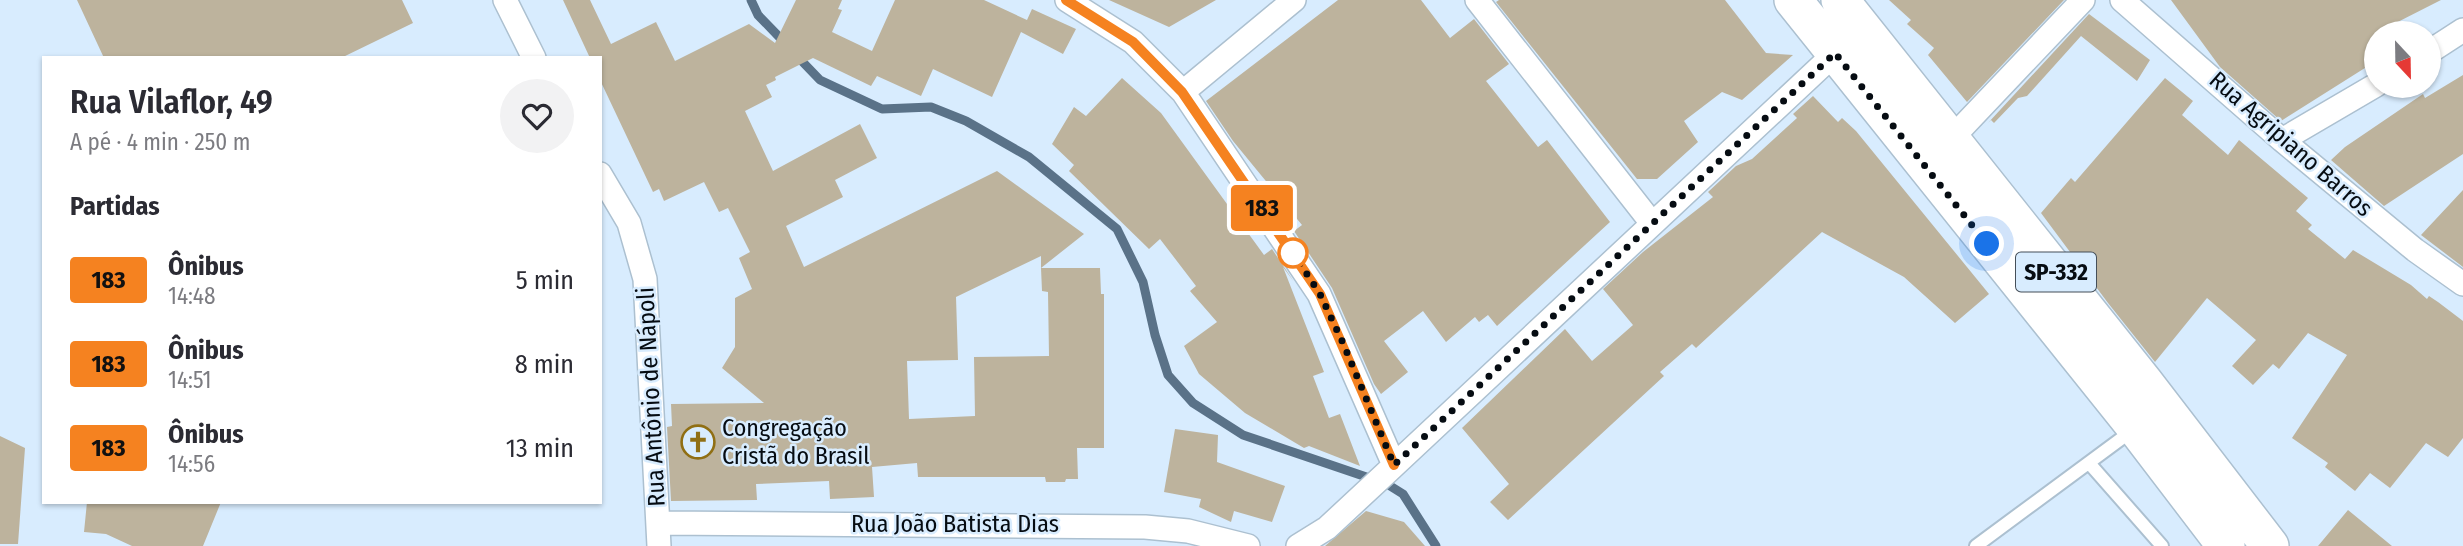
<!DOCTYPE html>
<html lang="pt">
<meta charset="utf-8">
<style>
:root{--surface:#fff;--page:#f2f2f3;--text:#2b2b33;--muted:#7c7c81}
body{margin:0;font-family:"Fira Sans Condensed",sans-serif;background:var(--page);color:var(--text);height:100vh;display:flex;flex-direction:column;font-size:26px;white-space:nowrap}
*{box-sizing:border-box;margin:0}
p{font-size:23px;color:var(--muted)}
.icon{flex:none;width:38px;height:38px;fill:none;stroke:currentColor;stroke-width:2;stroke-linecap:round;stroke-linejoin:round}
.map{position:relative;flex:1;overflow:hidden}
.drawer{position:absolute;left:42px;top:56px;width:560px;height:448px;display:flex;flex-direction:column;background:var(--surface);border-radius:0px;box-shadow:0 2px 5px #0004}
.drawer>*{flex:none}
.badge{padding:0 14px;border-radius:5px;font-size:24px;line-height:46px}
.needle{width:46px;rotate:158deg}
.buttons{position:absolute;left:2364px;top:21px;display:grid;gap:14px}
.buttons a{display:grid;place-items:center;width:77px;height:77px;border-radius:50%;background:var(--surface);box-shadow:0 2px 5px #0004;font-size:35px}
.you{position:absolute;width:35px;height:35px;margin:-18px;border:5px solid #fff;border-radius:50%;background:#1a73e8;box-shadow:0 0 0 10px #1a73e833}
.map>.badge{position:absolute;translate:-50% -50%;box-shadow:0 0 0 4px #fff}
h2{padding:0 28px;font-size:26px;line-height:63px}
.round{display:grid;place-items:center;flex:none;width:74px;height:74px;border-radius:37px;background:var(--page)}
.summary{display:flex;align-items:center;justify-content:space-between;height:119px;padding:0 28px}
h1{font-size:33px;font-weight:600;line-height:52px}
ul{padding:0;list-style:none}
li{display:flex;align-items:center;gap:21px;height:84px;padding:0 28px}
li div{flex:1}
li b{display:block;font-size:26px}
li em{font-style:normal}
li .badge{min-width:77px;font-weight:700;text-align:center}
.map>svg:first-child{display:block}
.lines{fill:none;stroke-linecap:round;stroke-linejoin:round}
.stream{stroke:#5a7288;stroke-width:9}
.building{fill:#bdb39d}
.lane-casing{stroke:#acc0d0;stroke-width:16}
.street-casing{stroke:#acc0d0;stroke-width:26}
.primary-casing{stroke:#acc0d0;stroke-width:40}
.lane{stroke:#fff;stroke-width:12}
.street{stroke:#fff;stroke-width:23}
.primary{stroke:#fff;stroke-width:37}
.line-casing{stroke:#fff;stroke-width:16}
.line{stroke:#f58220;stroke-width:10}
.walk{stroke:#060c12;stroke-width:7;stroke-dasharray:0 12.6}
.stop-dot{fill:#fff;stroke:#f58220;stroke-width:3.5}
.labels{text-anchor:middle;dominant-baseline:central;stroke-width:5;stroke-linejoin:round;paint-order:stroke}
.shield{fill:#d8ecfe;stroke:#454f59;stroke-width:2}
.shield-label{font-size:23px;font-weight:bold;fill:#060c12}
.street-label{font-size:24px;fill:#060c12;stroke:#d8ecfe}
.poi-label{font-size:24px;fill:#060c12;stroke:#d8ecfe;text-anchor:start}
</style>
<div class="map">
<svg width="2463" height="546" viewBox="0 0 2463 546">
<rect width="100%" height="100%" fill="#d8ecfe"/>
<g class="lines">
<path class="stream" d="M751 0 758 15 786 44
M795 54 820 80 882 109 931 107 966 121 1029 157 1117 229 1143 282 1155 335 1168 375 1193 403 1243 435 1387 484 1403 494 1436 546"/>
</g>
<path class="building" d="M77 0H402L413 23 341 58H104Z
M563 0H590L611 44 656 22 675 61 749 24 775 43 796 0H842L838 9 842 10 832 32 872 51 895 0H984L1027 20 1032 9 1076 29 1063 54 1021 32 992 97 933 69 921 96 877 76 871 86 813 58 775 77 776 80 766 85 772 97 745 111 773 171 860 124 877 158 835 180 843 197 786 226 804 267 997 171 1084 234 1041 268V256L956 297 958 360 907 361 909 419 975 416 974 357 1049 356 1048 292 1042 291 1041 268H1100L1101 294H1104V448H1077L1078 479H1066L1065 482H1046L1045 477H918L917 463 872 467 874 497 830 499 829 481 756 484 757 500 671 501 667 427 672 426 671 404 764 403 722 368 735 347V298L752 289 739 258 750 252 728 208 719 212 704 182 664 201 659 189 653 192 600 80V58H590Z
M1109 0H1216L1169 27Z
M1338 0H1421L1450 38 1474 19 1509 64 1486 81 1538 147 1547 140 1610 222 1497 326 1488 315 1479 322 1475 317 1446 342 1423 311 1384 341 1408 372 1381 394 1374 384 1332 288 1294 231 1302 225 1233 141 1206 101Z
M1499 0H1725L1766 53 1793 55 1742 100 1722 92 1684 121 1698 142 1657 179H1637L1496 2Z
M1889 0H2064L1967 102 1928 55 1934 48 1907 24 1911 20Z
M2171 0H2441L2376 33V61L2281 121 2220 67Z
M2089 14 2150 60 2137 81 2081 36 2027 96 2018 98 1994 123 1991 120 1988 123Z
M2463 75V154L2384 206 2331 160 2345 147 2423 94 2425 98Z
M1122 78 1161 113 1264 255 1272 249 1294 282 1283 267 1324 372 1313 376 1329 418 1340 414 1360 466 1309 446 1304 448 1245 413 1199 374 1184 346 1217 322 1190 291 1196 286 1160 239 1149 249 1069 171 1074 165 1052 144 1074 107 1086 116Z
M2165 78 2193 101 2182 115 2228 155 2239 140 2308 198 2296 211 2312 225 2308 229 2345 259 2353 250 2411 285 2427 299 2429 296 2438 302 2463 321V438L2448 457 2426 443 2390 488 2370 473 2355 491 2325 467 2328 463 2292 438 2347 355 2308 333 2279 369 2273 364 2253 385 2232 366 2256 340 2207 298 2155 362 2108 303 2041 213 2071 178 2075 182Z
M1813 96 1838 122 1842 118 1856 131 1989 294 1955 323 1904 277 1822 232 1696 348 1692 344 1660 372 1664 376 1508 520 1490 502 1509 484 1462 428 1565 329 1592 361 1633 325 1603 289 1643 252 1713 197 1708 192 1736 166 1752 159 1797 118 1793 114Z
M2463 190V267L2421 235Z
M1175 429 1218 435 1217 462 1285 486 1272 522 1234 511 1231 522 1199 507 1201 499 1164 492Z
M0 436 25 448 18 544H0Z
M87 502H221L203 546H132L106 534 84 532Z
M2348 510 2392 546H2318Z
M1366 511 1404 522 1425 546H1325Z"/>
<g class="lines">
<defs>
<path id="lane" d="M2089 463 2162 546
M1976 546 2133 430"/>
<path id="street" d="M505 0 534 58
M1067 0 1133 42 1183 92 1319 294 1394 465
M1477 0 1651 222
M2122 0 2282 140 2415 250 2463 284
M2429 52 2463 30
M1183 92 1294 0
M1952 138 2083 0
M2282 140 2376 85
M600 174 629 223 645 279 659 546
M659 523 1145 527 1188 531 1248 546
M1298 546 1327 528 1384 475 1845 44"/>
<path id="primary" d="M1793 0 2136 428 2226 546
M1840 0 2144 382 2270 546"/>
</defs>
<use href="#lane" class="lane-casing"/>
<use href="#street" class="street-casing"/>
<use href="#primary" class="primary-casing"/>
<use href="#lane" class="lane"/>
<use href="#street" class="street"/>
<use href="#primary" class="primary"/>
</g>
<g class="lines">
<defs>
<path id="line" d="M1066 0 1133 42 1182 92 1320 294 1394 465"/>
</defs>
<use href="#line" class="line-casing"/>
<use href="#line" class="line"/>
<path class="walk" d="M1293 253 1320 294 1343 343 1394 465 1835 53 1987 244"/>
</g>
<defs>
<symbol id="church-ring" viewBox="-11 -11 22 22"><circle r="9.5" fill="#d8ecfe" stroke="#906f14" stroke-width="1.5"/><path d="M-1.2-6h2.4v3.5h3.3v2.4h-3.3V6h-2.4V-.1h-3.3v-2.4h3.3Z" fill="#906f14"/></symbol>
</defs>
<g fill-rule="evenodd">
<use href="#church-ring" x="679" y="423" width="38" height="38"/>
</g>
<circle class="stop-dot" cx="1293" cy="253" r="14"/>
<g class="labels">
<rect class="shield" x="2016" y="252.5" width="80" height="39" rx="5"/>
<g class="shield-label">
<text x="2056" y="272">SP-332</text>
</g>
<g class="street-label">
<text transform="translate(2291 144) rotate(41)">Rua Agripiano Barros</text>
<text transform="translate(651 397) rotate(-93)">Rua Antônio de Nápoli</text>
<text x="955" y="524">Rua João Batista Dias</text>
</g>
<g class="poi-label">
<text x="722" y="428">Congregação<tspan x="722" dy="28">Cristã do Brasil</tspan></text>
</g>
</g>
</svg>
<div class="buttons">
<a><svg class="needle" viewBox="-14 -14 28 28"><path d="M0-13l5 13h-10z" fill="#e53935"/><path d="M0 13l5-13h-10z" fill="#7c7c81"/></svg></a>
</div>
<div class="you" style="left:1987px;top:244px"></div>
<b class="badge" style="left:1262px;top:208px;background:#f58220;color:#111">183</b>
<section class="drawer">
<div class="summary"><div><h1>Rua Vilaflor, 49</h1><p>A pé · 4 min · 250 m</p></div><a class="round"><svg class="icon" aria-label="heart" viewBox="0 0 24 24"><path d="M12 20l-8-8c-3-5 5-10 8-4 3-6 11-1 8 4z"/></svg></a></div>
<h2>Partidas</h2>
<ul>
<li><span class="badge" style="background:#f58220;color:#111">183</span><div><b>Ônibus</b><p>14:48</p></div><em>5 min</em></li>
<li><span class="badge" style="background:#f58220;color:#111">183</span><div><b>Ônibus</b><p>14:51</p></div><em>8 min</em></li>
<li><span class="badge" style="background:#f58220;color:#111">183</span><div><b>Ônibus</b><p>14:56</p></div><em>13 min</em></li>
</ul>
</section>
</div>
